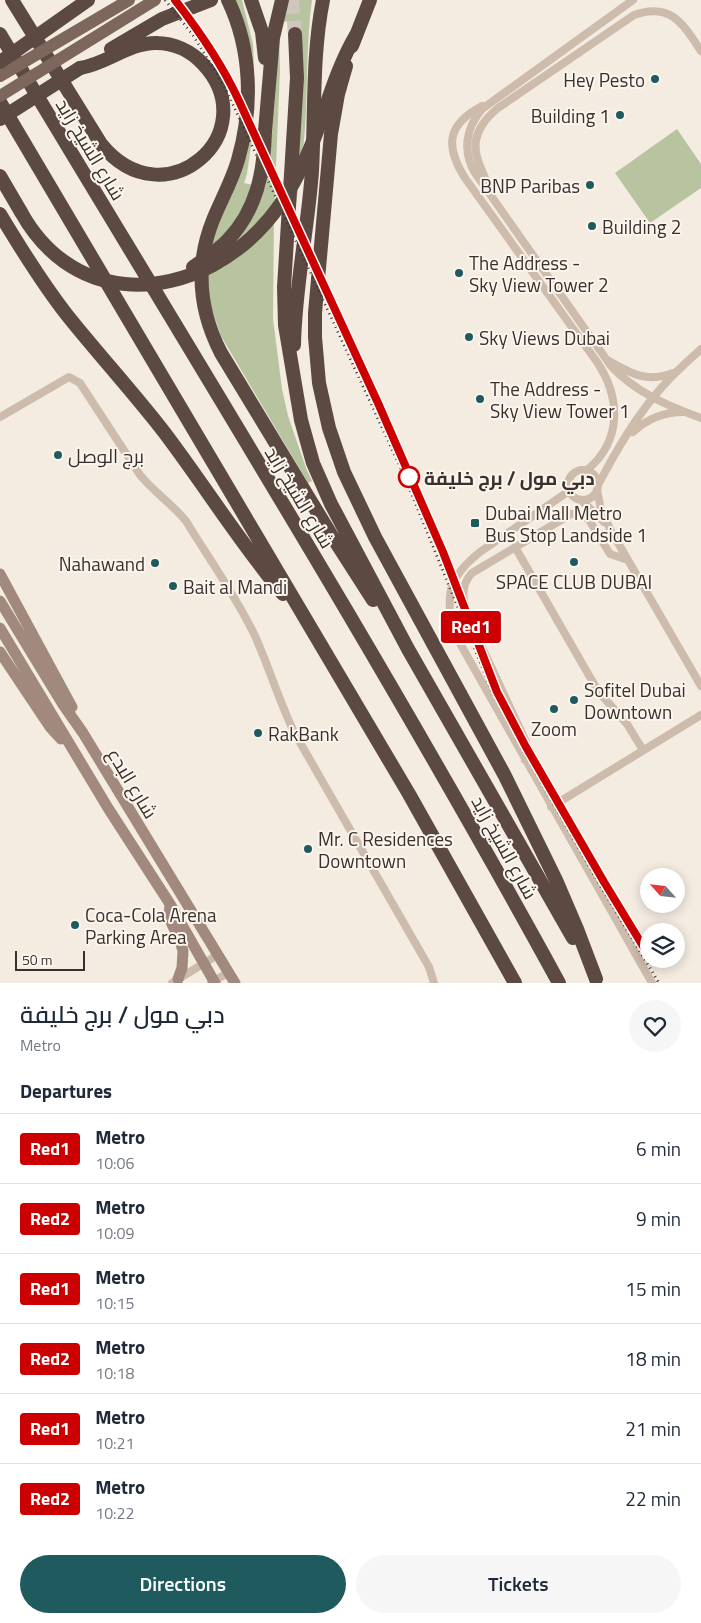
<!DOCTYPE html>
<meta charset="utf-8">
<style>
:root{--surface:#fff;--page:#f6f6f7;--text:#1f2937;--muted:#747a83;--line:#e0e1e3;--accent:#1f5a5e}
body{margin:0;font-family:"Titillium Web",Cairo,sans-serif;background:var(--page);color:var(--text);height:100vh;display:flex;flex-direction:column;font-size:19px;white-space:nowrap}
*{box-sizing:border-box;margin:0}
p{font-size:16px;color:var(--muted)}
.icon{flex:none;width:28px;height:28px;fill:none;stroke:currentColor;stroke-width:2;stroke-linecap:round;stroke-linejoin:round}
.map{position:relative;height:983px;overflow:hidden}
.details{display:flex;flex-direction:column;background:var(--surface);flex:1}
.details>*{flex:none}
.badge{padding:0 10px;border-radius:4px;font-size:18px;line-height:32px}
.needle{width:32px;rotate:297deg}
.fabs{position:absolute;left:640px;top:868px;display:grid;gap:10px}
.fabs a{display:grid;place-items:center;width:45px;height:45px;border-radius:50%;background:var(--surface);box-shadow:0 2px 12px #0003;font-size:25px}
.scale{position:absolute;left:15px;bottom:12px;width:70px;box-sizing:border-box;padding-left:5px;border:2px solid #3b302b;border-top:0;font-size:14px;line-height:18px;white-space:nowrap;color:#3b302b;-webkit-text-stroke:4px #fbf5ee;paint-order:stroke}
.map>.badge{position:absolute;translate:-50% -50%;box-shadow:0 0 0 2px #fff}
h2{padding:0 20px;font-size:19px;line-height:45px}
.round{display:grid;place-items:center;flex:none;width:52px;height:52px;border-radius:26px;background:var(--page)}
.head{display:flex;align-items:center;justify-content:space-between;height:85px;padding:0 20px}
h1{font-size:24px;font-weight:600;line-height:38px}
.primary-button{display:flex;gap:10px;margin-top:auto;padding:10px 20px}
.primary-button a{flex:1;height:58px;border-radius:30px;background:var(--accent);color:#fff;font-size:20px;font-weight:600;line-height:58px;text-align:center}
.primary-button a+a{background:var(--page);color:var(--text)}
ul{padding:0;list-style:none}
li{display:flex;align-items:center;gap:15px;height:70px;padding:0 20px;border-top:1px solid var(--line)}
li div{flex:1}
li b{display:block;font-size:19px}
li em{font-style:normal}
li .badge{min-width:55px;font-weight:700;text-align:center}
.map>svg:first-child{display:block}
.green{fill:#b8c4a0}
.lines{fill:none;stroke-linecap:round;stroke-linejoin:round}
.highway-tunnel{stroke:#cfc6bd;stroke-width:14;stroke-dasharray:14 7;stroke-linecap:butt}
.street{stroke:#cdbbac;stroke-width:8}
.secondary{stroke:#a18a7d;stroke-width:11}
.highway{stroke:#5c4a42;stroke-width:14}
.rail{stroke:#3b302b;stroke-width:3;stroke-dasharray:1 4;stroke-linecap:butt}
.primary-bridge{stroke:#7d675c;stroke-width:12}
.highway-bridge{stroke:#5c4a42;stroke-width:14}
.line-casing{stroke:#fff;stroke-width:11}
.line{stroke:#c00;stroke-width:8}
.poi-dot{fill:#1f5a5e;stroke:#fbf5ee;stroke-width:2}
.stop-dot{fill:#fff;stroke:#c00;stroke-width:2.5}
.labels{text-anchor:middle;dominant-baseline:central;stroke-width:4;stroke-linejoin:round;paint-order:stroke}
.poi-label{font-size:19px;fill:#3b302b;stroke:#fbf5ee;text-anchor:start}
.street-label{font-size:19px;fill:#3b302b;stroke:#fbf5ee}
.stop-label{font-size:19px;font-weight:bold;fill:#3b302b;stroke:#fbf5ee;text-anchor:start}
</style>
<div class="map">
<svg width="701" height="983" viewBox="0 0 701 983">
<rect width="100%" height="100%" fill="#f4ebe1"/>
<path class="green" d="M234 0H242L253 44 254 69 252 138 247 174 244 183 265 188 279 33 280 70 274 215 273 319 282 389 288 416 306 468 312 481 308 483 221 336 208 298 206 243 234 164 247 91Z
M282 0H312C306 43 308 86 305 129 302 166 296 203 291 239L299 46 298 21 278 22Z
M677 129 701 164V188L650 223 615 173Z"/>
<g class="lines">
<path class="highway-tunnel" d="M292 0 295 34"/>
<path class="street" d="M633 0 482 109C466 128 462 151 475 173L611 366C635 392 668 406 701 418
M482 106C448 124 444 145 465 178L597 362C621 398 622 441 587 470
M489 190C487 179 481 171 478 160 470 138 482 121 498 108L634 15C671 2 683 24 701 51
M609 361C632 374 646 383 673 373
M0 417 69 377 80 383 140 475C154 492 172 504 186 521 209 559 236 596 255 636 269 667 279 701 294 732L429 967 434 983
M633 432C647 419 663 412 683 412
M568 485a15 15 0 1 1 30 0a15 15 0 1 1-30 0Z
M598 485C616 451 636 416 662 387 674 373 688 361 701 349
M597 490 601 510 610 529 701 686
M569 491 480 552C449 577 445 593 453 631L652 983
M581 500 604 522
M515 547 598 691 627 724 643 750
M525 760 527 753 526 742 467 615C463 600 460 585 472 573L571 514C579 513 583 515 589 520L610 554 628 560
M551 807 701 715
M172 983 219 954
M211 983 229 972"/>
<path class="secondary" d="M0 574 72 707
M0 601 62 703 83 733 235 983
M0 628 108 808 170 904 215 983
M0 652 50 727 61 739
M170 904 169 918 180 941 183 951 182 968 178 979"/>
<path class="highway" d="M12 0 101 144C165 223 267 132 203 64 191 51 174 43 156 43 128 43 107 64 80 68
M228 0C252 50 253 108 238 160 232 181 221 200 213 220 195 265 199 310 221 353L330 533 373 600
M251 0 262 32 265 58
M0 34C189 349 383 661 559 983
M295 34 297 78 284 287 285 325 301 420 313 463 331 504 408 649 573 938
M352 46 370 0
M111 49 162 19 211 0
M346 66 338 94 331 134 315 313V337L319 383 329 428 344 472 375 537 505 776 556 880 577 929 596 979
M0 102 409 794 515 983
M265 131 273 38 282 0
M0 176 21 212
M0 214C21 249 42 283 67 315 99 355 133 392 164 432 205 486 240 543 283 594
M294 345C295 286 308 229 312 171 315 116 312 54 323 0"/>
<path class="rail" d="M165 0 193 35 226 89 404 475 492 691 523 750 600 885 659 983
M175 0 199 30 223 70"/>
<path class="primary-bridge" d="M0 76 129 0
M0 96 155 0"/>
<path class="highway-bridge" d="M0 62 88 0
M0 119 80 68
M21 212C43 252 79 280 125 284 155 287 187 279 213 265 270 234 297 185 319 126 330 95 339 64 356 35
M193 267C205 259 217 251 227 241 257 210 264 172 265 131"/>
</g>
<g class="lines">
<defs>
<path id="line" d="M175 0C200 32 222 64 239 101L378 403 443 552 497 692 526 747 604 882 649 956"/>
</defs>
<use href="#line" class="line-casing"/>
<use href="#line" class="line"/>
</g>
<g class="poi-dot">
<circle cx="655" cy="79" r="5"/>
<circle cx="620" cy="115" r="5"/>
<circle cx="590" cy="185" r="5"/>
<circle cx="592" cy="226" r="5"/>
<circle cx="459" cy="273" r="5"/>
<circle cx="469" cy="337" r="5"/>
<circle cx="480" cy="399" r="5"/>
<circle cx="58" cy="455" r="5"/>
<rect x="470" y="518" width="10" height="10" rx="2.5"/>
<circle cx="574" cy="562" r="5"/>
<circle cx="155" cy="563" r="5"/>
<circle cx="173" cy="586" r="5"/>
<circle cx="574" cy="700" r="5"/>
<circle cx="554" cy="709" r="5"/>
<circle cx="258" cy="733" r="5"/>
<circle cx="308" cy="849" r="5"/>
<circle cx="75" cy="925" r="5"/>
</g>
<circle class="stop-dot" cx="409" cy="477" r="10"/>
<g class="labels">
<g class="poi-label">
<text x="645" y="79" text-anchor="end">Hey Pesto</text>
<text x="610" y="115" text-anchor="end">Building 1</text>
<text x="580" y="185" text-anchor="end">BNP Paribas</text>
<text x="602" y="226">Building 2</text>
<text x="469" y="262">The Address -<tspan x="469" dy="22">Sky View Tower 2</tspan></text>
<text x="479" y="337">Sky Views Dubai</text>
<text x="490" y="388">The Address -<tspan x="490" dy="22">Sky View Tower 1</tspan></text>
<text x="68" y="455">برج الوصل</text>
<text x="485" y="512">Dubai Mall Metro<tspan x="485" dy="22">Bus Stop Landside 1</tspan></text>
<text x="145" y="563" text-anchor="end">Nahawand</text>
<text x="574" y="581" text-anchor="middle">SPACE CLUB DUBAI</text>
<text x="183" y="586">Bait al Mandi</text>
<text x="584" y="689">Sofitel Dubai<tspan x="584" dy="22">Downtown</tspan></text>
<text x="554" y="728" text-anchor="middle">Zoom</text>
<text x="268" y="733">RakBank</text>
<text x="318" y="838">Mr. C Residences<tspan x="318" dy="22">Downtown</tspan></text>
<text x="85" y="914">Coca-Cola Arena<tspan x="85" dy="22">Parking Area</tspan></text>
</g>
<g class="street-label">
<text transform="translate(91 149) rotate(59)">شارع الشيخ زايد</text>
<text transform="translate(300 497) rotate(59)">شارع الشيخ زايد</text>
<text transform="translate(133 783) rotate(59)">شارع البدع</text>
<text transform="translate(505 847) rotate(61)">شارع الشيخ زايد</text>
</g>
<g class="stop-label">
<text x="424" y="477">دبي مول / برج خليفة</text>
</g>
</g>
</svg>
<div class="fabs">
<a><svg class="needle" viewBox="-14 -14 28 28"><path d="M0-13l5 13h-10z" fill="#e53935"/><path d="M0 13l5-13h-10z" fill="#747a83"/></svg></a>
<a><svg class="icon" aria-label="layers" viewBox="0 0 24 24"><path d="M12 4l9 5-9 5-9-5zM3 14l9 5 9-5"/></svg></a>
</div>
<div class="scale">50 m</div>
<b class="badge" style="left:471px;top:627px;background:#c00;color:#fff">Red1</b>
</div>
<section class="details">
<div class="head"><div><h1>دبي مول / برج خليفة</h1><p>Metro</p></div><a class="round"><svg class="icon" aria-label="heart" viewBox="0 0 24 24"><path d="M12 20l-8-8c-3-5 5-10 8-4 3-6 11-1 8 4z"/></svg></a></div>
<h2>Departures</h2>
<ul>
<li><span class="badge" style="background:#c00;color:#fff">Red1</span><div><b>Metro</b><p>10:06</p></div><em>6 min</em></li>
<li><span class="badge" style="background:#c00;color:#fff">Red2</span><div><b>Metro</b><p>10:09</p></div><em>9 min</em></li>
<li><span class="badge" style="background:#c00;color:#fff">Red1</span><div><b>Metro</b><p>10:15</p></div><em>15 min</em></li>
<li><span class="badge" style="background:#c00;color:#fff">Red2</span><div><b>Metro</b><p>10:18</p></div><em>18 min</em></li>
<li><span class="badge" style="background:#c00;color:#fff">Red1</span><div><b>Metro</b><p>10:21</p></div><em>21 min</em></li>
<li><span class="badge" style="background:#c00;color:#fff">Red2</span><div><b>Metro</b><p>10:22</p></div><em>22 min</em></li>
</ul>
<div class="primary-button"><a>Directions</a><a>Tickets</a></div>
</section>
